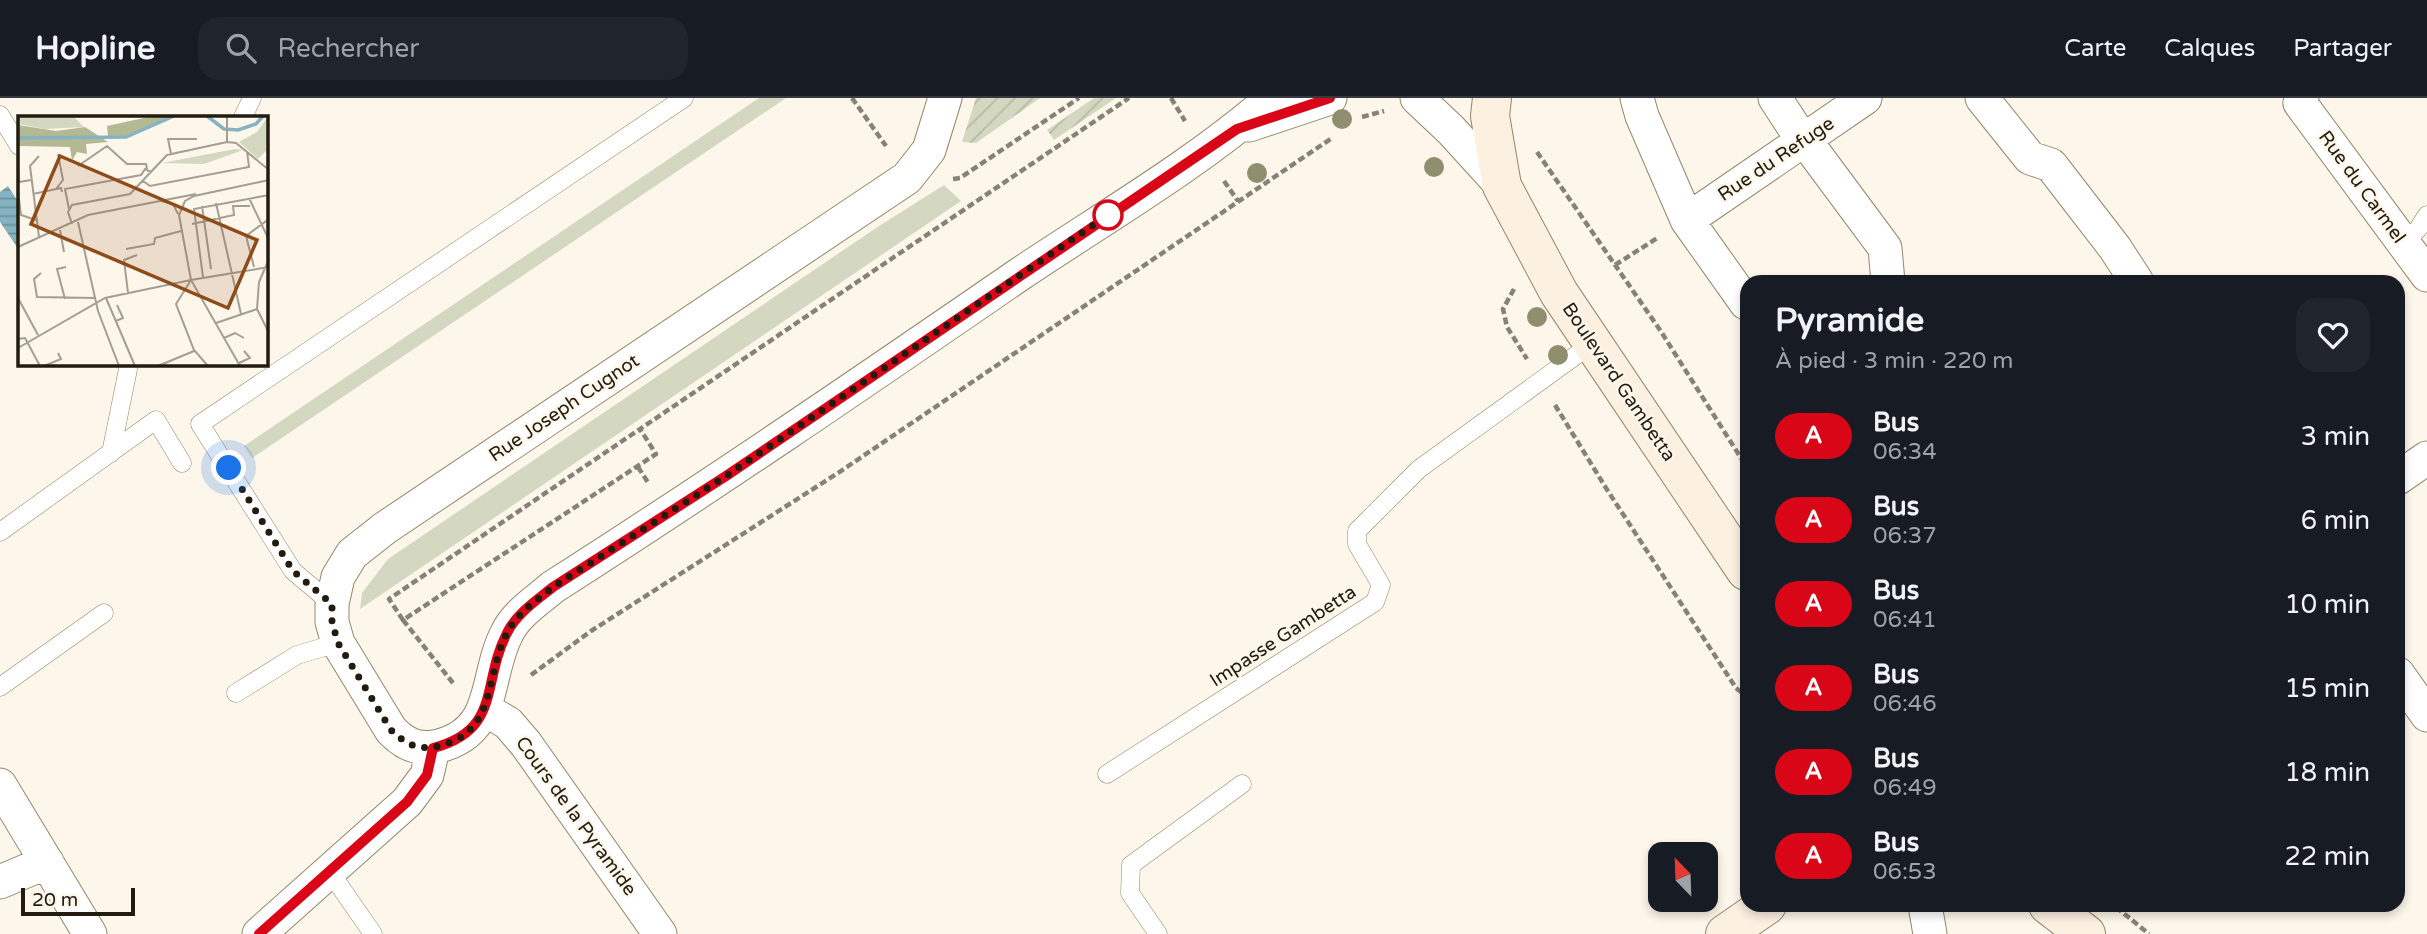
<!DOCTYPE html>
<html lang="fr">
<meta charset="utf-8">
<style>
:root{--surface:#171b24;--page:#20242c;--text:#f1f3f6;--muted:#9ea1a6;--line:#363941}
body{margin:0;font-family:"Varela Round",sans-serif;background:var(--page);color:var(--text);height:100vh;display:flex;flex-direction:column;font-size:26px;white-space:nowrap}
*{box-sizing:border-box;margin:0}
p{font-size:23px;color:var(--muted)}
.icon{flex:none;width:38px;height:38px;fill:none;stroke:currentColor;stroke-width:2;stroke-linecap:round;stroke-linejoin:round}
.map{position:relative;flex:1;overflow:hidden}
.details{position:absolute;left:1740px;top:177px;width:665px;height:637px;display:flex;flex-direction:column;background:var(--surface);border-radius:21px;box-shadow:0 4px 10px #0003}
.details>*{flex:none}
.badge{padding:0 14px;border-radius:23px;font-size:24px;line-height:46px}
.needle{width:46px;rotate:337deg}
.buttons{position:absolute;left:1648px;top:744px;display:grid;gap:14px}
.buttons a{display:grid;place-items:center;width:70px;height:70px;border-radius:14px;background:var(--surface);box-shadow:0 4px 10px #0003;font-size:35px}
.scale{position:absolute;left:21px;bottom:18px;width:114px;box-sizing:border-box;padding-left:7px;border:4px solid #211b10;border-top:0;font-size:19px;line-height:24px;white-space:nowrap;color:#211b10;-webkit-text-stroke:5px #fdf6ea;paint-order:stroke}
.you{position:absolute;width:35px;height:35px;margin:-18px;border:5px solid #fff;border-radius:50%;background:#1a73e8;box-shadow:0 0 0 10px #1a73e833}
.map>.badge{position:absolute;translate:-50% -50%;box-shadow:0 0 0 4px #fff}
.round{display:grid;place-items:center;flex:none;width:74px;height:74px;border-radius:21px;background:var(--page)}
.head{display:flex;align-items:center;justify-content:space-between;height:119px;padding:0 35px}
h1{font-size:33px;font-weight:700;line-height:52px}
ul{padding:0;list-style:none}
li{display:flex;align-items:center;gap:21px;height:84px;padding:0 35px}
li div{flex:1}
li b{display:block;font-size:26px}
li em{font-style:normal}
li .badge{min-width:77px;font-weight:700;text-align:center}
header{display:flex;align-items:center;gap:42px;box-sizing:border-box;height:98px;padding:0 35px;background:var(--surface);border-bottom:2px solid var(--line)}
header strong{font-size:33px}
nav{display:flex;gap:38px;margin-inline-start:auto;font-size:24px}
.search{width:490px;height:63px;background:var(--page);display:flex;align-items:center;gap:18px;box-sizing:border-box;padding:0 24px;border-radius:21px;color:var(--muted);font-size:26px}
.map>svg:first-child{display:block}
.grass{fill:#d5d8c1}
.garden{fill:url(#garden-furrows)}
.water{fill:url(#water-rules)}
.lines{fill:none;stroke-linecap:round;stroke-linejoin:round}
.lane-casing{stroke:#95866a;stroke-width:19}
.street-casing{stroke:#95866a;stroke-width:35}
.secondary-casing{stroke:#95866a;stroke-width:40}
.path{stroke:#888276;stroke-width:4.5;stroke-dasharray:7 3.5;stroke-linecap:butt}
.lane{stroke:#fff;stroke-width:18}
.street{stroke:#fff;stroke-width:33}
.secondary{stroke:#fcf0e1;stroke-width:38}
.tree{fill:#8f8e6e}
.line-casing{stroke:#fff;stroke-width:16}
.line{stroke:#d90618;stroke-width:10}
.walk{stroke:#211b10;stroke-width:7;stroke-dasharray:0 12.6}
.stop-dot{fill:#fff;stroke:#d90618;stroke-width:3.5}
.labels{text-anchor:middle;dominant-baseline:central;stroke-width:5;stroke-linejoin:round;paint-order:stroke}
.street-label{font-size:19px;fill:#211b10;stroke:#fdf6ea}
.inset-river{fill:none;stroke:#85b3c1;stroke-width:3.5}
.inset-road{fill:none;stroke:#a59e93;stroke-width:2}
.view{fill:#8e4c1b;fill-opacity:0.15;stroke:#8e4c1b;stroke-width:3.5}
.inset-edge{fill:none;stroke:#211b10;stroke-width:3.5}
</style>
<header>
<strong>Hopline</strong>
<div class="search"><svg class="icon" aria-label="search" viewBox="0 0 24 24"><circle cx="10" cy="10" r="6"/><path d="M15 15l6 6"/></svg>Rechercher</div>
<nav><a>Carte</a><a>Calques</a><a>Partager</a></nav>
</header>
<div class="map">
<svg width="2427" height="836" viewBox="0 0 2427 836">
<defs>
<pattern id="garden-furrows" width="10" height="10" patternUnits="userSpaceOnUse" patternTransform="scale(1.75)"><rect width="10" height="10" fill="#d5d8c1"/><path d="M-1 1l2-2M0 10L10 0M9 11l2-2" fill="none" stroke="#b7b9a5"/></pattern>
<pattern id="water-rules" width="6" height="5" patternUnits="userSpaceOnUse" patternTransform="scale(1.75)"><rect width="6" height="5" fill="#85b3c1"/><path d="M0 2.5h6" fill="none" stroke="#6c919b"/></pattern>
</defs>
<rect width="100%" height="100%" fill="#fdf6ea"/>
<path class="grass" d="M759 0H786L252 360 244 348Z
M944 87 961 103 360 511 362 495 388 461 876 130Z"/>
<path class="garden" d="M976 0H1040L976 45 962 44Z
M1094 0H1116L1054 42 1047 32Z"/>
<path class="water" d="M8 88 19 105V147L17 149 0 124V94Z"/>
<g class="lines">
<defs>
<path id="lane" d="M0 17 19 48
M243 19 252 0
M2403 145 2418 131 2427 117
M111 355 129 266
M0 434 156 322 182 365
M332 506 293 473 200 326 684 0
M0 589 104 515
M236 595 297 557 338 545
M1107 676 1375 504 1381 487 1357 446V433L1419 371 1593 245
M330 774 373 836
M1158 836 1130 795 1131 767 1242 686"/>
<path id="street" d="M945 0 929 52 907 80 385 430 352 456 338 479 332 506V524L338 545 391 632C404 646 419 653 439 648 498 633 484 579 507 535 516 516 538 502 553 489 711 388 866 282 1020 176 1105 119 1195 67 1272 0
M1417 0 1451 32 1502 88
M1637 0 1642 18 1687 122 1746 205
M1775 0 1803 43 1813 53 1885 150 1888 184
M1982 0 2030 60 2051 67 2115 150 2137 184
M2302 0 2300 5 2427 177
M1249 27 1330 0
M1687 122 1865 0
M2398 380 2427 360
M2398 576 2427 617
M484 611 508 625 526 646 660 836
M0 687 90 836
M0 784 47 764
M1925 807 1930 836
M259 836 407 704 427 677 433 650"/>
<path id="secondary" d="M1492 0 1490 18 1502 88 1559 195 1746 473
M2048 807 2086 836
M1725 836 1767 807"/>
</defs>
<use href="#lane" class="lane-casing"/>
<use href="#street" class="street-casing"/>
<use href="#secondary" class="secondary-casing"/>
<path class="path" d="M852 0 886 48
M1171 0 1185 23
M1362 19 1384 13
M1537 54 1660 232 1746 368
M953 81 960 80 1079 0
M1224 83 1238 103
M1615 167 1659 139
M1514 191 1503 211 1507 229 1527 261
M1555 307 1606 390 1736 590 1746 598
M638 369 649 386
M403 522 389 501 640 331
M531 577 591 533 838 375 1332 40
M453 585 403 522 656 356 640 331 1129 0
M2116 809 2149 836"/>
<use href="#lane" class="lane"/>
<use href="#street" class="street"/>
<use href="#secondary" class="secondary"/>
</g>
<g class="tree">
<circle cx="1342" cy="21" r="10"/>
<circle cx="1434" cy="69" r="10"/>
<circle cx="1257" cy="75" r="10"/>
<circle cx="1537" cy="219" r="10"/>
<circle cx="1558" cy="257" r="10"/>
</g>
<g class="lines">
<defs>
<path id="line" d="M259 836 407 704 427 677 433 650C502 632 481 585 507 535 516 516 537 502 553 489L726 378 1237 31 1330 0"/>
</defs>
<use href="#line" class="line-casing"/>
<use href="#line" class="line"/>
<path class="walk" d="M229 370 293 473 332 506V524L338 545 391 632C405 646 419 653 439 648 498 633 484 579 507 535 516 516 537 502 553 489L726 378 1108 117"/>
</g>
<circle class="stop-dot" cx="1108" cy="117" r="14"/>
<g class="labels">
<g class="street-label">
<text transform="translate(1776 61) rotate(-34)">Rue du Refuge</text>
<text transform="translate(2362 89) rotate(54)">Rue du Carmel</text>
<text transform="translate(1619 284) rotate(56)">Boulevard Gambetta</text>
<text transform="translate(564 310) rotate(-34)">Rue Joseph Cugnot</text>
<text transform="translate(1283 538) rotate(-33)">Impasse Gambetta</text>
<text transform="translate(576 718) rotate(54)">Cours de la Pyramide</text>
</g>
</g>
<g transform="translate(18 18)">
<rect width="250" height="250" fill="#fdf6ea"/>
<path d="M0 0H55L66 11 27 13 0 8Z" fill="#d5d8c1"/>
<path d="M135 0H154L107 20H90L89 10ZM0 9 38 15 67 11 90 26 68 28 69 38 59 36 54 45 52 31 0 30Z" fill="#b3b992"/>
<path d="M250 0V33L240 43 221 26 239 16Z" fill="#d5d8c1"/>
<path d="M217 33 225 34 186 48 144 47Z" fill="#d5d8c1"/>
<path class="inset-river" d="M189 0 206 13 220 14 238 8 245 0M0 22 108 21 156 0"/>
<path class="inset-road" d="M209 26 218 27 251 54M209 26V0M153 38 150 23H179M21 40 12 50 21 121M60 50 89 30 109 48H128L129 53M0 56 1 66 13 64M125 65 132 70 231 51 229 35M38 73 45 64 40 38M0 75 3 99 18 104M15 78 43 72 44 76M231 82 251 124M143 85 155 88 160 98M198 87 223 198M184 90 193 153M51 93 47 73 123 59 127 53 133 56M60 106 80 195 101 250M54 108 50 96 54 89 112 78 149 39 209 26M174 108 216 99 215 90H232M42 114 46 136M0 131 70 99 178 78M108 133 136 128 137 122 163 115M251 143 241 166 239 193 251 217M236 151 228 120 251 103M23 157 16 163 19 181 77 182M185 161 176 93 251 79M110 177 106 144 119 139M0 182 20 219M88 182 117 250M47 183 39 153 48 151M98 205 105 202 99 189M198 207 239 193M206 222 217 217 226 222M0 223 7 222 22 250M0 232 87 182 173 164M221 247 232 242 226 235M26 250 43 243 40 237M140 250 176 235M190 250 176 234 158 188 173 164 251 151M222 250 173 164 161 99 167 85 176 80 251 64"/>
<path class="view" d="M42 40 239 124 210 192 13 108Z"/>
<rect width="250" height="250" class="inset-edge"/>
</g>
</svg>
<div class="buttons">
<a><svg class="needle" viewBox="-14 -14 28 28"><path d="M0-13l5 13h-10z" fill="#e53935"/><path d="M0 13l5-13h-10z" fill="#9ea1a6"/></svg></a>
</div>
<div class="scale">20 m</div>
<div class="you" style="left:229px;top:370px"></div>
<section class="details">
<div class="head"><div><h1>Pyramide</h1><p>À pied · 3 min · 220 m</p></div><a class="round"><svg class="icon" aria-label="heart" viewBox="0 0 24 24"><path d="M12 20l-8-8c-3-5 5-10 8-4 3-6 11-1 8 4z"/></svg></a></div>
<ul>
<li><span class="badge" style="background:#d90618;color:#fff">A</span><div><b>Bus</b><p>06:34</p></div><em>3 min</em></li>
<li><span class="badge" style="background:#d90618;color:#fff">A</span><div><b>Bus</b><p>06:37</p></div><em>6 min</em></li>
<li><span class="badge" style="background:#d90618;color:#fff">A</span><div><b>Bus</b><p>06:41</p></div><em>10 min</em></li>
<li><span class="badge" style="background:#d90618;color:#fff">A</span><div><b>Bus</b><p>06:46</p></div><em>15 min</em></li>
<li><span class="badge" style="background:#d90618;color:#fff">A</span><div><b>Bus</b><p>06:49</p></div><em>18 min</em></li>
<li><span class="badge" style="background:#d90618;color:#fff">A</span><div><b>Bus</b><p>06:53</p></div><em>22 min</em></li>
</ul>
</section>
</div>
